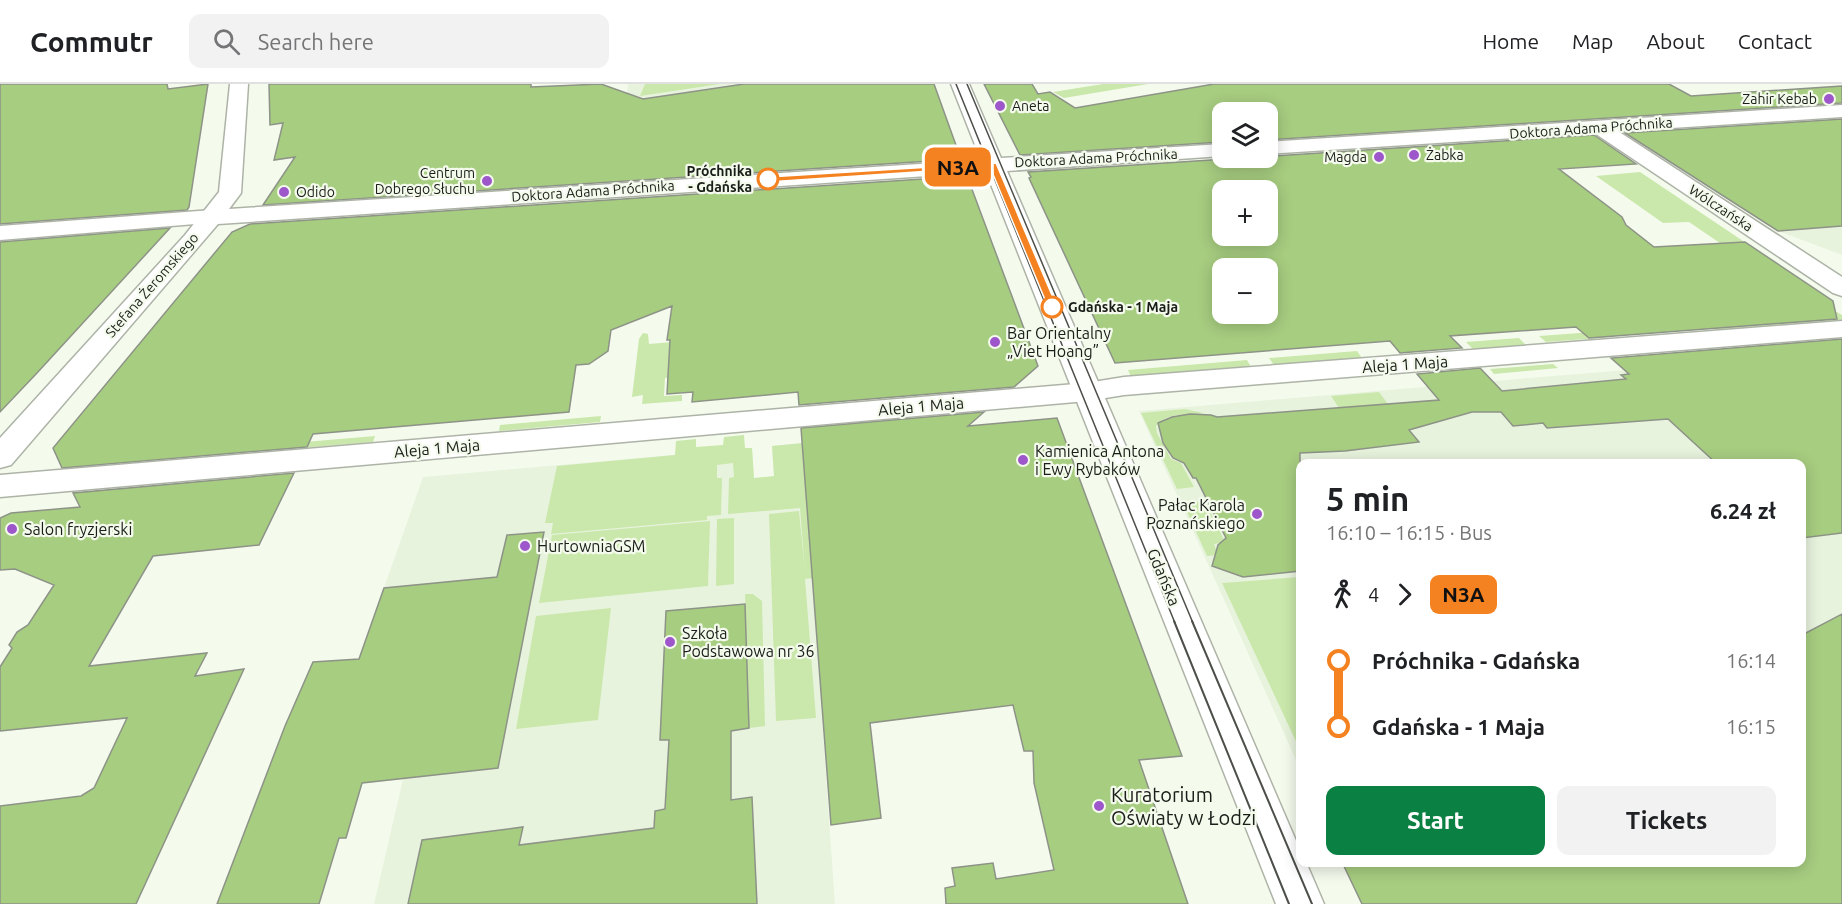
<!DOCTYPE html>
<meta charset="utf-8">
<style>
:root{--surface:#fff;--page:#f2f2f2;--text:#202124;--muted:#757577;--line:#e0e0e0;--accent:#0b8043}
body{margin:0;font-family:Ubuntu,sans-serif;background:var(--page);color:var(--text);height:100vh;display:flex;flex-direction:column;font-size:22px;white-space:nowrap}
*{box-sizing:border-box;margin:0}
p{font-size:20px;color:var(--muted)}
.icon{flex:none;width:33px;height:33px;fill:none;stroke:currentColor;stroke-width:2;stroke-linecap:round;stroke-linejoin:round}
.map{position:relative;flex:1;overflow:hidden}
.panel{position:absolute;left:1296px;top:375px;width:510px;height:408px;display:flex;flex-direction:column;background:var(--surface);border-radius:12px;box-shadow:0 3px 15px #0003}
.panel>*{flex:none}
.badge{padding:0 12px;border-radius:9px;font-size:21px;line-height:39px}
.tools{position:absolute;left:1212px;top:18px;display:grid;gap:12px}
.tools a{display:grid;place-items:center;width:66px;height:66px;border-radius:12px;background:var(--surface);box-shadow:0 3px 15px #0003;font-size:30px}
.map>.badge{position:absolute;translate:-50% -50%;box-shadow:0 0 0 3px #fff}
.legs{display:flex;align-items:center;gap:9px;height:66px;padding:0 30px;font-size:20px}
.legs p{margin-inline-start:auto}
.head{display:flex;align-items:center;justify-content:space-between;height:102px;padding:0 30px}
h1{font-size:33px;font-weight:700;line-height:45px}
.button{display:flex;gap:12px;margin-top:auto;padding:12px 30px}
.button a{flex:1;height:69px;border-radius:12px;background:var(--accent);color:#fff;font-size:24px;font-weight:700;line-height:69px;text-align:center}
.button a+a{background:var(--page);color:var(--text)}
ul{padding:0 30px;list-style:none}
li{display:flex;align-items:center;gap:21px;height:66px;font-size:22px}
li i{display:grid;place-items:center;width:9px;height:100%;margin:0 8px;background:currentColor}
li i::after{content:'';width:15px;height:15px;margin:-8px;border:4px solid;border-radius:50%;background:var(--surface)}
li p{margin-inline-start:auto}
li:first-child i{background:linear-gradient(#0000 50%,currentColor 0)}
li:last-child i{background:linear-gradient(currentColor 50%,#0000 0)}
header{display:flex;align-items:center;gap:36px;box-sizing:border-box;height:84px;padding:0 30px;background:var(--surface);border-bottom:2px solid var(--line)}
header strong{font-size:28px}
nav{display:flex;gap:33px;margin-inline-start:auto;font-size:21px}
.search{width:420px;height:54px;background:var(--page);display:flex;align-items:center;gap:15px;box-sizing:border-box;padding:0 21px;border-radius:12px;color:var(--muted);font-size:22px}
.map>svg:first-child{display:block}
.built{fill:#e8f3de}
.green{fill:#cae8ab}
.building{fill:#a7cd80;stroke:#8d9387;stroke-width:1.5;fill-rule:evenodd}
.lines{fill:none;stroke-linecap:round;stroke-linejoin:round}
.minor-casing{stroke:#adb4a7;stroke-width:3}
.tertiary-casing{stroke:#adb4a7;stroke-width:3}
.minor{fill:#fff;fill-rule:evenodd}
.tertiary{fill:#fff;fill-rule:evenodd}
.tram-far1{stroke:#4c5049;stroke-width:1.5}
.tram{stroke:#4c5049;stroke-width:2}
.line-1{fill:#f58220;stroke:#fff;stroke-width:1.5}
.poi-dot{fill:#9d57cb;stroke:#f4fbed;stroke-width:2}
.stop-1-dot{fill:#fff;stroke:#f58220;stroke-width:3}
.labels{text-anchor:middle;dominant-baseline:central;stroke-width:4.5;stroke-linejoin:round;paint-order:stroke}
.far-poi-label{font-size:14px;fill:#1a1d18;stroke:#f4fbed;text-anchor:end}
.far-street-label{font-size:14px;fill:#1a1d18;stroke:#f4fbed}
.far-stop-label{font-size:14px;font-weight:bold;fill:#1a1d18;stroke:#f4fbed;text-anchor:end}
.poi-label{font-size:16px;fill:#1a1d18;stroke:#f4fbed;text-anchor:start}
.street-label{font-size:16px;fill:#1a1d18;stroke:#f4fbed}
.near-poi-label{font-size:20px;fill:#1a1d18;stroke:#f4fbed;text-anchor:start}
</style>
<header>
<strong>Commutr</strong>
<div class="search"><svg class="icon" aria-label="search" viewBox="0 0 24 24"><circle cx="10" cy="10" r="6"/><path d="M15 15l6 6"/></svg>Search here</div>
<nav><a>Home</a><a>Map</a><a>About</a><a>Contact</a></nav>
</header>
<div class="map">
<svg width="1842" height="820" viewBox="0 0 1842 820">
<rect width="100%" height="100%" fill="#f4fbed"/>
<path class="built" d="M628 0H744L626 18Z
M1842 142V171L1778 147Z
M1625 286 1842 374V530L1802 551V380H1300V685L1139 327Z
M803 359 835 820H374L403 695 313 705 423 393 752 364 754 394 774 393 772 362Z"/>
<path class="green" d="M645 0H720L640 12Z
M1103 0H1148L1064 14 1053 8Z
M1640 88 1761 169 1736 170 1689 138 1663 139 1596 92Z
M1837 228 1842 231V240L1722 250 1706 239Z
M1607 247 1614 253 1546 258 1539 252Z
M643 249 648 250 649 260 695 256 693 291 665 294 664 312 682 311V317L642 320 643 311 632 313 639 255Z
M1519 254 1531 266 1478 270 1466 258Z
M1357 267 1362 274 1274 281 1269 274Z
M1247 276 1251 283 1131 293 1128 286Z
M1553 280 1558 284 1494 290 1490 285Z
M1379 308 1388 320 1339 324 1331 312Z
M1185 325 1203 329C1185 333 1171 326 1156 342L1157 349 1171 375 1181 379 1194 403 1177 405 1141 329Z
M601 332 600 338 499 347 500 341Z
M744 351 745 364H752L754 394 774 392 772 362 803 359 813 494 805 495 816 634 776 637 769 430 799 427 805 488 800 424 728 430 729 394 734 393 733 379 717 381V394H722L721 431 707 432V436L551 450 553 439H545L557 382 675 371 676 357 696 355V363L723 361 724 353Z
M375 352 373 358 265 367 269 361Z
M1205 417 1225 458 1214 460 1218 471 1207 472 1183 419Z
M734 434V500L716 502 717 435Z
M710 437 708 502 539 519 552 451Z
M1300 493V666L1222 499Z
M745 510H753L762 517 765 642 749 644Z
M611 524 598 636 516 645 536 532Z"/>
<path class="building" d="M0 0H167L168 5 208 0 189 123 187 126 0 140Z
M269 0H531V3L601 0 643 15 744 0H934L961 75 263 121 295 73 274 76 283 39 270 41Z
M984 0H1032L1038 10 1050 8 1075 24 1214 0H1669L1691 12 1842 2V19L1268 56V28H1222V58L1020 71Z
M1842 35V142L1778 147 1625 49Z
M1594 51 1636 80 1559 85 1622 133 1626 141 1654 163 1745 158 1833 217 1837 235 1589 254 1576 243 1450 252 1462 264 1400 269 1390 257 1115 279 1029 94 1031 93 1028 88ZM1222 106H1268V152H1222ZM1222 184H1268V230H1222Z
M967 92 1038 282 1014 303 799 321 798 308 692 318 693 308 667 310 670 256H667L672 222 611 246 608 267 589 280 576 281 569 328 313 350 307 363 62 384 53 364 232 148 250 140Z
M170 144 37 289 0 328V158Z
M1842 255V449L1802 454V380H1717L1668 335 1547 344 1543 339 1513 342 1501 328H1472L1409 346 1419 358 1345 367 1300 369V487L1243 493 1212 482 1218 461 1226 454 1196 394H1193L1184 379 1173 374 1163 359 1158 339 1172 333 1190 330 1211 331 1217 333 1439 316 1417 290 1480 284 1502 307 1626 295 1621 291 1629 290 1611 274Z
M984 328 968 342 1057 334 1182 672 1139 676 1188 820H946L945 804 955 802 952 784 993 779 996 795 1054 786 1034 699 1033 667H1024L1013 621 870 639 881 734 831 741 801 344Z
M294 389 259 461 153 472 89 582 207 569 195 592 244 585 136 820H0V722L81 712 94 704 127 634 0 647V583L12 564 9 561 17 548 28 541 54 501 15 485 0 486V434L11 429 80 423 73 409Z
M544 448 498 684 362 699 346 754H339L319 820H217L285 642 313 578 359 575 384 504 497 493 507 451Z
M745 520 749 644 731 647V716L752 713 757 820H408L422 756 523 743 519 761 654 744 655 727 665 725 669 656H660L666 527Z
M1842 530V820H1362L1342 778H1802V551Z"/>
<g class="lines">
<defs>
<path id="minor" d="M1600 38 1607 40 1842 193V212L1833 209 1593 48 1590 44 1593 40Z
M212 126 220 128 224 133 220 138 0 156V142Z
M1842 237V253L1124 311 1087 317 0 413V391L1087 299 1124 293Z"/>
<path id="tertiary" d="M230 0H248L241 109 229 125 981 76 951 0H969L1001 74 1222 60V72L1007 87 1300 766V778H1306L1324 820H1276L986 88 218 140 11 381 0 384V354L185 151 219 108Z
M1842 21V33L1268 70V58Z"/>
</defs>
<use href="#minor" class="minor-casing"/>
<use href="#tertiary" class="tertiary-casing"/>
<use href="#minor" class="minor"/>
<use href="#tertiary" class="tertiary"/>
<path class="tram-far1" d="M956 0 1175 539
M967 0 1193 539"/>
<path class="tram" d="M1174 537 1289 820
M1192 537 1312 820"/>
</g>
<path class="line-1" d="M996 79 1057 223 1056 225 1048 223 990 83 768 98 765 95 768 93Z"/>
<g class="poi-dot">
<circle cx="1829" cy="15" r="6"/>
<circle cx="1000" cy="22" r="6"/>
<circle cx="1414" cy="71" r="6"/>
<circle cx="1379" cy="73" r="6"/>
<circle cx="487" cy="97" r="6"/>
<circle cx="284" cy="108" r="6"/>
<circle cx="995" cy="258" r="6"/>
<circle cx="1023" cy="376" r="6"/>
<circle cx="1257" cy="430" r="6"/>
<circle cx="12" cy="445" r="6"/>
<circle cx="525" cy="462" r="6"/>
<circle cx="670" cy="558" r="6"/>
<circle cx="1099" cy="722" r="6"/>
</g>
<g class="stop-1-dot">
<circle cx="768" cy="95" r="10"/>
<circle cx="1052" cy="223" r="10"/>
</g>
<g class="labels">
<g class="far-poi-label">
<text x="1817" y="15">Zahir Kebab</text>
<text x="1012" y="22" text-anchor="start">Aneta</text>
<text x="1426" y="71" text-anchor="start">Żabka</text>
<text x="1367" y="73">Magda</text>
<text x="475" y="89">Centrum<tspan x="475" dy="16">Dobrego Słuchu</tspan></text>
<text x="296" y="108" text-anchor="start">Odido</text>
</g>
<g class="far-street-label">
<text transform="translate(1591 44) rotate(-4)">Doktora Adama Próchnika</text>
<text transform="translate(1096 74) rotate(-3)">Doktora Adama Próchnika</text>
<text transform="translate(593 107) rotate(-4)">Doktora Adama Próchnika</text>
<text transform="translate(1721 124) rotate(33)">Wólczańska</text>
<text transform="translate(152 201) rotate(-49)">Stefana Żeromskiego</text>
</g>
<g class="far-stop-label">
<text x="752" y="87">Próchnika<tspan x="752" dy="16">- Gdańska</tspan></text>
<text x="1068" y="223" text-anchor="start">Gdańska - 1 Maja</text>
</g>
<g class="poi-label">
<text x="1007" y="249">Bar Orientalny<tspan x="1007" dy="18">„Viet Hoang”</tspan></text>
<text x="1035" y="367">Kamienica Antona<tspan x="1035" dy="18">i Ewy Rybaków</tspan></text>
<text x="1245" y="421" text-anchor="end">Pałac Karola<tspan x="1245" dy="18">Poznańskiego</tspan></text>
<text x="24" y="445">Salon fryzjerski</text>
<text x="537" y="462">HurtowniaGSM</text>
<text x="682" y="549">Szkoła<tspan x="682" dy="18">Podstawowa nr 36</tspan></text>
</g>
<g class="street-label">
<text transform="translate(1405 280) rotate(-4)">Aleja 1 Maja</text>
<text transform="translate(921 322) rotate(-5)">Aleja 1 Maja</text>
<text transform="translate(437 364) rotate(-5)">Aleja 1 Maja</text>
<text transform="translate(1164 493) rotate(67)">Gdańska</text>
</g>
<g class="near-poi-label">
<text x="1111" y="710">Kuratorium<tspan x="1111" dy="23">Oświaty w Łodzi</tspan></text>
</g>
</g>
</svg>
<div class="tools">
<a><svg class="icon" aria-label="layers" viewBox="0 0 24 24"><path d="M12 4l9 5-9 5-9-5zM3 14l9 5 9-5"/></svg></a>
<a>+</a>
<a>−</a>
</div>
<b class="badge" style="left:958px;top:83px;background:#f58220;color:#111">N3A</b>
<section class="panel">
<div class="head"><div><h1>5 min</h1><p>16:10 – 16:15 · Bus</p></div><b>6.24 zł</b></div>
<div class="legs"><svg class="icon" aria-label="walk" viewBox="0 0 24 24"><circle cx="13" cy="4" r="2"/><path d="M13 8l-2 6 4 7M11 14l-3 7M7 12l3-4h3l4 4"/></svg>4<svg class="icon" aria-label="forward" viewBox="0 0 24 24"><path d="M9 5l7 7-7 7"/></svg><b class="badge" style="background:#f58220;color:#111">N3A</b></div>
<ul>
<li><i style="color:#f58220"></i><b>Próchnika - Gdańska</b><p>16:14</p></li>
<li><i style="color:#f58220"></i><b>Gdańska - 1 Maja</b><p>16:15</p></li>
</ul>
<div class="button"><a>Start</a><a>Tickets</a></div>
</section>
</div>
